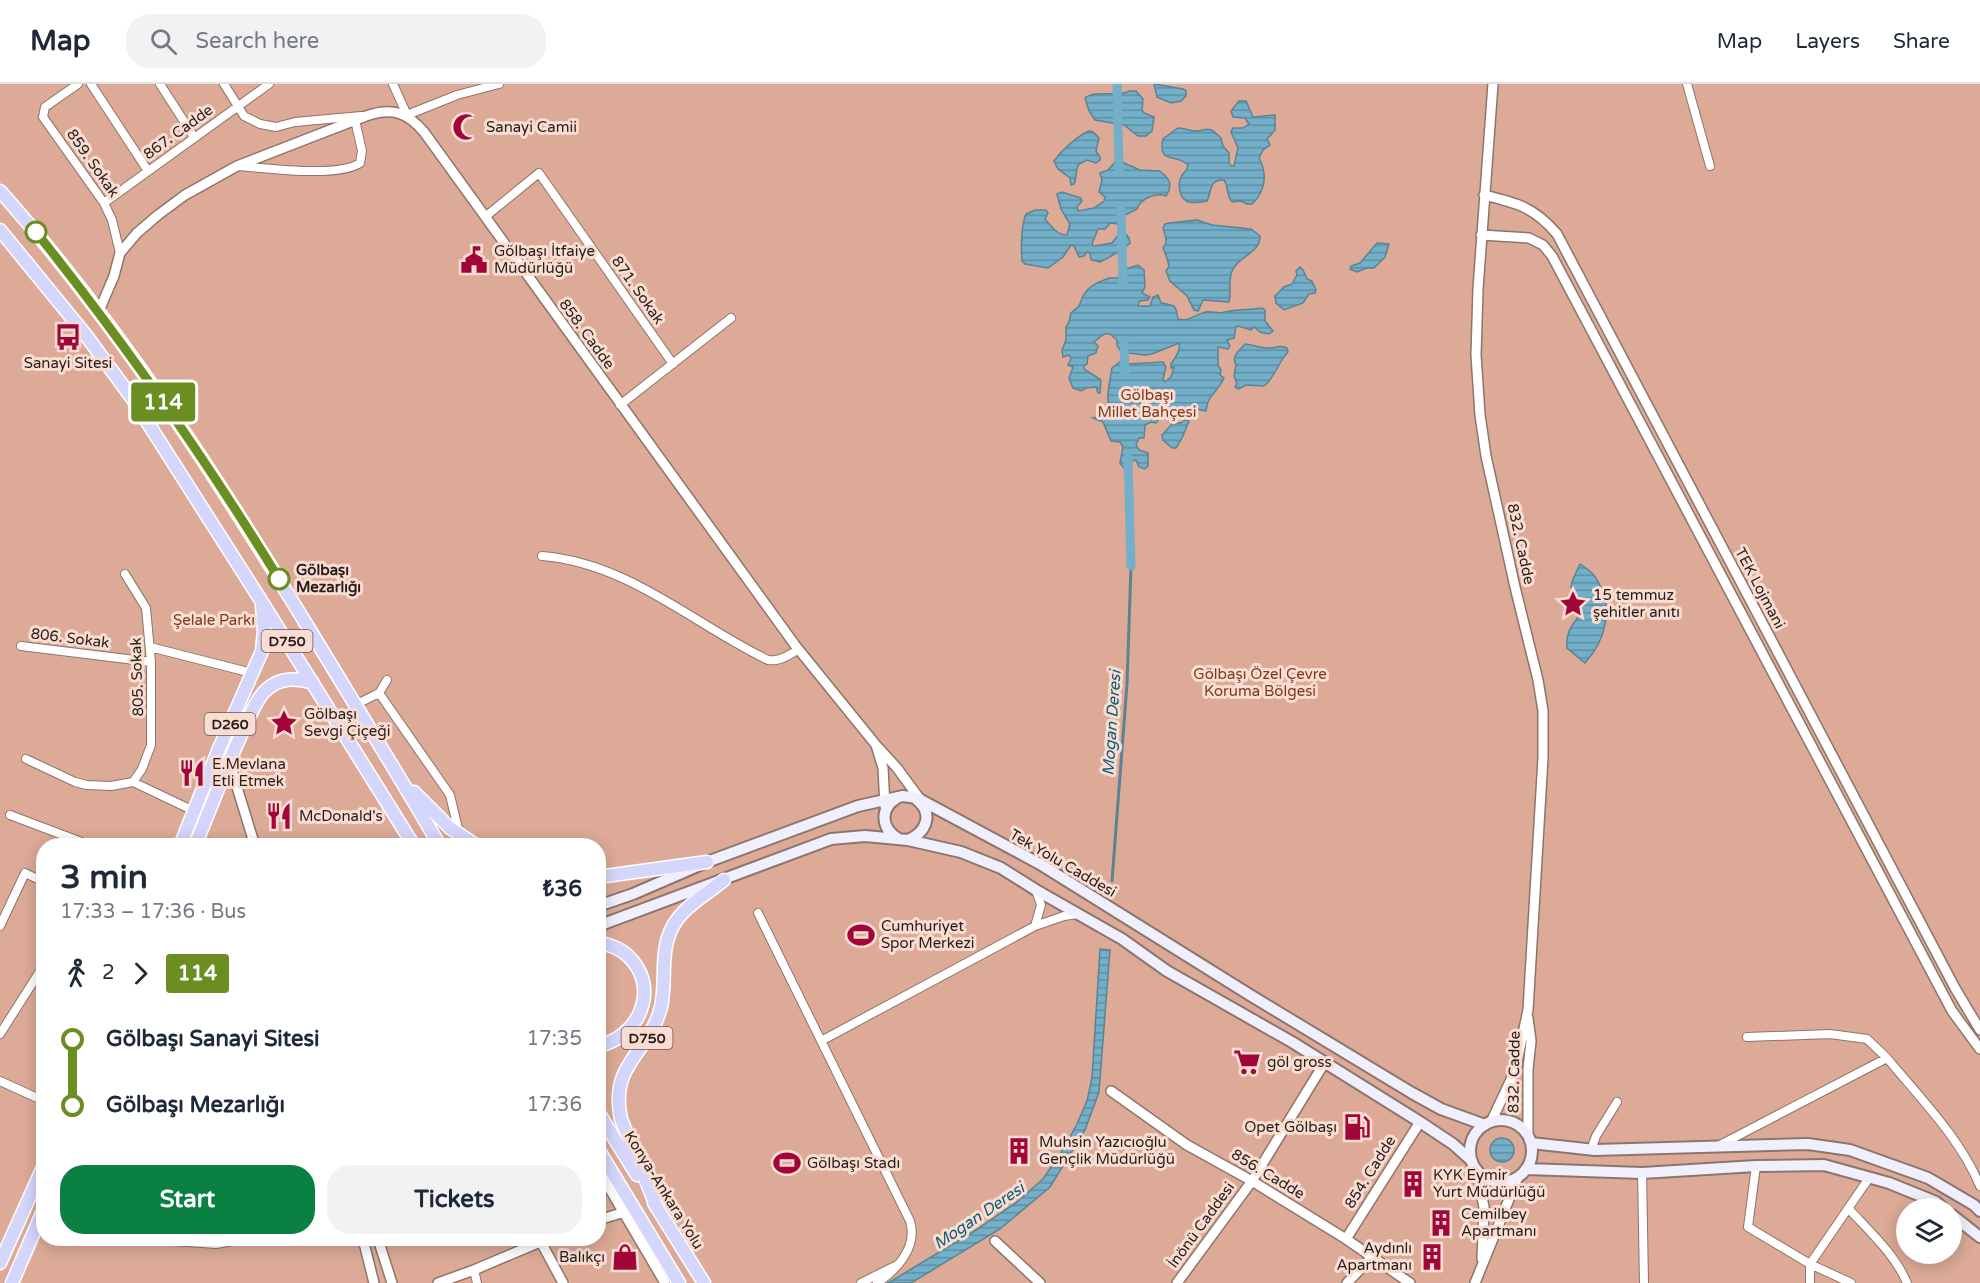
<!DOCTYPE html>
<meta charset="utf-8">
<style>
:root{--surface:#fff;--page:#f2f2f3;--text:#1f2937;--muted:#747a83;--line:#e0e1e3;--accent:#0b8043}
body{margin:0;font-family:"Varela Round",sans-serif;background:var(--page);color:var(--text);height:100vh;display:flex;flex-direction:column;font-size:22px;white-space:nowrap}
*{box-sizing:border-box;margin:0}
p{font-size:20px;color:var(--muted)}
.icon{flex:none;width:33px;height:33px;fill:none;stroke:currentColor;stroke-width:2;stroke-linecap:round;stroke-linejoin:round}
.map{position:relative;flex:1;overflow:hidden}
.sheet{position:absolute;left:36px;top:754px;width:570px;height:408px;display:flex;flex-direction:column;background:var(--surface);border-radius:24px;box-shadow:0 3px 15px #0003}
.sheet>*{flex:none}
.badge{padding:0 12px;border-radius:4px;font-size:21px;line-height:39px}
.tools{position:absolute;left:1896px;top:1114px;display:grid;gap:12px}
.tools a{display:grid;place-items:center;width:66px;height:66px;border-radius:50%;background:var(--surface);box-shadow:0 3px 15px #0003;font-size:30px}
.map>.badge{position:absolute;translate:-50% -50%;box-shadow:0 0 0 3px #fff}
.legs{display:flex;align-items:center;gap:9px;height:66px;padding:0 24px;font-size:20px}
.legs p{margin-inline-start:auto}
.head{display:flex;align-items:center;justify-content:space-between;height:102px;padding:0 24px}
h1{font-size:33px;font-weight:800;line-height:45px}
.cta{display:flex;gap:12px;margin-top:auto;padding:12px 24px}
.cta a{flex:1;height:69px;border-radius:24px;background:var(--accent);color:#fff;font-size:24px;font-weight:800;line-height:69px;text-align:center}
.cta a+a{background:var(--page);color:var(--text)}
ul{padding:0 24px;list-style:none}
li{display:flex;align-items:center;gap:21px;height:66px;font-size:22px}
li i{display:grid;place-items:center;width:9px;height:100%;margin:0 8px;background:currentColor}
li i::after{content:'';width:15px;height:15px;margin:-8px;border:4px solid;border-radius:50%;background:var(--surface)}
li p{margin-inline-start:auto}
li:first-child i{background:linear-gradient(#0000 50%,currentColor 0)}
li:last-child i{background:linear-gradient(currentColor 50%,#0000 0)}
header{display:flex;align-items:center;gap:36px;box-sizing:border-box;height:84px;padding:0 30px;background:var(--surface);border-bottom:2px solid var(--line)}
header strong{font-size:28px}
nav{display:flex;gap:33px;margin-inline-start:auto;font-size:21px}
.search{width:420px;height:54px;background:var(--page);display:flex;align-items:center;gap:15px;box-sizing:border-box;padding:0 21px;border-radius:24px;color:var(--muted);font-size:22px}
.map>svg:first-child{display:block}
.green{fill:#dcaa97;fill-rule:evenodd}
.water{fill:url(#water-rules);stroke:#5c8394;stroke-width:1.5}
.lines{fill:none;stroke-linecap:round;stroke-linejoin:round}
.stream{stroke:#5c8394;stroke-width:3}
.canal{stroke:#73afc9;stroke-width:9}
.minor-casing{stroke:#8d756b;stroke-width:10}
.tertiary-casing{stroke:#8d756b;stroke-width:12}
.secondary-casing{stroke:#8d756b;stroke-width:14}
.trunk-casing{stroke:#fff;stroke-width:15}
.minor{stroke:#fff;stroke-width:8}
.tertiary{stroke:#fff;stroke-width:9}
.secondary{stroke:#efeffe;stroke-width:10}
.trunk{stroke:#d4d6fc;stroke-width:12}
.line-1-casing{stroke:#fff;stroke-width:14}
.line-1{stroke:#6b8e23;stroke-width:9}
.stop-1-dot{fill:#fff;stroke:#6b8e23;stroke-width:3}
.labels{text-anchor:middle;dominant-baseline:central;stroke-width:6;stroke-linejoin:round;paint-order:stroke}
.shield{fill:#f9ddd3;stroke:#665751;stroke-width:1.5}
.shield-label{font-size:14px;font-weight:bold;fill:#271d19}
.poi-label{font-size:15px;fill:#271d19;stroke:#f9ddd3;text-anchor:start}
.street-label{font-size:15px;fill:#271d19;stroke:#f9ddd3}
.park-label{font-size:15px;fill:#7d391d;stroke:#f9ddd3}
.stop-label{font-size:15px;font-weight:bold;fill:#271d19;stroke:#f9ddd3;text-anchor:start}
.water-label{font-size:16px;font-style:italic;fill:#0f5d78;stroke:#f9ddd3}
</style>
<header>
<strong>Map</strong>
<div class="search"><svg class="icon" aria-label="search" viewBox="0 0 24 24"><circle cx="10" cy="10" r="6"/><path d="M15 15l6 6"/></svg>Search here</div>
<nav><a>Map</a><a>Layers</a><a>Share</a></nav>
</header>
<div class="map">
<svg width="1980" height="1199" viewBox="0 0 1980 1199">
<defs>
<pattern id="water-rules" width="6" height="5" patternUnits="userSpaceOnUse" patternTransform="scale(1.5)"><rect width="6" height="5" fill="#73afc9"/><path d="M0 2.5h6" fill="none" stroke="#5e8ea2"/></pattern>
</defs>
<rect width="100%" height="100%" fill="#f9ddd3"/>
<path class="green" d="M0 0H1980V1199H0ZM44 762H598V1155H44ZM1906 1125H1952V1170H1906Z"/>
<path class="water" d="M1154 0 1183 5 1186 7V12L1181 17 1171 19 1157 13Z
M1130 7H1136L1143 15 1142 26 1144 29 1154 33 1152 47 1146 52H1138L1124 41 1095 36 1089 27 1085 14C1096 5 1117 14 1130 7Z
M1239 17H1246L1253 33 1275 31V46L1267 55 1270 61 1263 66 1259 74C1268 90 1265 108 1252 120H1247L1241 117 1232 118C1226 111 1229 103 1224 96 1209 95 1212 107 1207 117 1196 119 1183 122 1180 107 1179 103 1179 97 1181 93 1184 87 1187 88 1188 81 1177 69 1157 81 1163 55L1178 44C1183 44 1188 46 1193 47 1208 48 1206 39 1221 54L1223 62 1229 69V79L1231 82H1234L1238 64 1231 48 1233 44H1243L1249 40 1245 34 1233 33 1231 27Z
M1089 47 1093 48 1099 54 1096 67 1100 73V76L1096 79 1087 76 1079 80C1075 86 1077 94 1074 100L1071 101 1070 94 1058 85 1054 77C1062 66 1076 53 1089 47Z
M1117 76 1140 86 1160 87C1170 95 1173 101 1166 112 1156 108 1140 115 1137 125L1125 131 1118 140 1110 139 1105 145H1098L1092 160 1094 162 1112 159 1118 151H1127L1129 154 1130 159C1122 167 1110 173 1100 178L1091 176 1090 169 1087 168 1084 172 1079 173 1074 162 1071 161 1063 173 1048 184 1025 180 1022 177C1021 164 1021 141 1026 130L1035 126H1046L1048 129 1045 135C1050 141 1058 152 1067 151L1070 140 1061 125 1057 110 1062 108 1081 114 1082 117 1077 123 1078 127 1094 124 1104 117 1105 113 1099 108 1102 96 1100 89 1108 86Z
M1197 136 1212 141 1251 145 1260 152C1260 169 1241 171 1233 185 1227 197 1232 206 1229 218L1203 216 1198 227 1194 226 1187 212 1170 197 1166 187 1169 182 1167 174 1163 164C1169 157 1165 152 1163 144L1165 140 1169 139Z
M1377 159 1389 160 1385 173 1374 184H1367L1357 188 1350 185 1351 182 1360 179Z
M1138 181 1144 186 1145 203 1142 209 1150 213 1148 216 1139 217 1138 222H1150L1153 213 1158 211 1161 219C1177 222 1175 220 1178 235 1191 238 1195 230 1206 228 1212 227 1219 230 1225 228 1238 225 1249 226 1262 224L1265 226V237L1273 247 1269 250 1260 248 1254 243 1251 246 1238 242 1236 243 1234 254 1227 256 1230 262 1228 265 1218 263V281L1221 286 1220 291 1224 294C1218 308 1207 311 1206 327L1191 324 1164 328 1156 339 1151 338 1145 341 1144 354H1139L1136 361 1139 366 1148 369V382L1145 385 1139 383 1136 376 1132 377 1129 385 1124 384 1120 379 1123 363 1120 358 1111 357 1103 338 1093 334 1102 332 1109 324C1106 311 1110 297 1112 284L1121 277 1128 280 1163 278 1166 283 1163 295 1165 298 1171 293 1174 283 1171 284V280C1175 274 1181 266 1179 259L1152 270 1144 271 1121 268 1117 261V256L1110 250H1104L1094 258 1098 262 1096 269 1088 272 1087 280 1084 282V285L1101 296 1100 309H1098L1096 303 1086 304 1081 307 1073 304 1069 294 1073 283 1068 281 1071 275 1069 271 1063 273 1062 266 1066 256V243L1069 238 1071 229 1079 222 1083 212 1088 205 1097 199 1109 194H1118L1126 185Z
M1300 183 1303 186 1307 195 1312 197 1316 206 1315 209 1309 210 1303 219 1284 226 1276 219 1275 212 1284 203 1292 200 1297 191 1296 187Z
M1245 260C1254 261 1263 265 1272 264 1279 263 1280 261 1287 264L1288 268C1278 278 1275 294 1264 302L1246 301 1239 305 1235 303 1237 300 1234 292 1236 281C1231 272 1239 267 1245 260Z
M1185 336 1189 337 1182 354 1176 364H1172L1163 356 1162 351 1173 339H1181Z
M1580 480C1586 484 1594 489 1597 496 1614 524 1606 556 1585 579L1567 564C1564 530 1598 537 1571 503L1573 495Z
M1100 865 1110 866 1099 1008 1085 1046 1050 1103 1000 1145 911 1199H888L976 1146 1018 1117 1043 1095 1064 1064 1077 1040 1087 1017 1092 994Z
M1490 1066a12 12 0 1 1 24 0a12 12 0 1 1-24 0Z"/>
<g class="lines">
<path class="stream" d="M1112 797 1127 600 1131 482"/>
<path class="canal" d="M1117 0 1119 87
M1121 125 1123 201
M1124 257 1125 291
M1128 374 1131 482"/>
<defs>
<path id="minor" d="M78 0 45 23 43 33 104 119 112 136 120 169
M91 0 148 87
M160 0 194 53
M224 0 244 32 260 40 276 43 295 38 361 32
M393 0 407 31 457 11 499 0
M1687 0 1710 82
M238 82C266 84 338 94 360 79L362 67 355 36
M104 119 269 0
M485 133 539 89 673 280
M620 321 731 234
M542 472C629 479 693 540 768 576 780 578 788 571 798 566
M125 490 146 524 151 578V661L142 685 133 698
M21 562 151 578
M150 563 252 589
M379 609 387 596
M355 621 379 609 450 711 459 749
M26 675 75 698 87 701 111 702 133 698 194 727
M10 731 92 762
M1036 806 1041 821 1035 842 1064 832 1078 830
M758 829 910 1137C918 1163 897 1186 877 1199
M0 842 25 789 44 798
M0 950 44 881
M1747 953 1830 950 1867 955 1887 974
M821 957 1035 842
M0 997 44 1017
M1720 1061 1887 974C1920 1014 1960 1054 1980 1102
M1591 1066 1596 1052 1617 1018
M1756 1082 1748 1143 1810 1180 1851 1199
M1642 1089 1644 1199
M1848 1124C1869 1147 1895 1170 1907 1199
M144 1155 216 1160 244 1155
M474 1186 477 1199
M861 1199 897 1181
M1810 1199V1180L1869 1094"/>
<path id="tertiary" d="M1484 111C1517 119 1534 123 1557 150L1955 904 1980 946
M1481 151 1529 154 1543 161 1552 172 1952 927 1980 965
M99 227 114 192 120 169 137 149 158 131 185 111 237 82 366 32C392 23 407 28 424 48L795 561 876 661
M218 667 229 677 255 762
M885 722 883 684 876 661 897 684 922 718
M1111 1007 1187 1061 1252 1097 1346 1155 1410 1199
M1491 1038 1515 987 1528 926 1543 674V627L1538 596 1515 503 1486 372 1480 331 1476 271 1478 205 1493 0
M1528 1051V985L1531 957 1528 934
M598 1085 665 1199
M1476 1085 1484 1123 1482 1175
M598 1136 625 1128
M363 1155 374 1199
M378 1155 392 1199
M1346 1155 1420 1038
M995 1157 1040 1199
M541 1158 563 1199
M438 1199 474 1186 547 1155
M1177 1199 1252 1097 1325 978
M1347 1199 1372 1173
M1475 1199 1518 1093"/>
<path id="secondary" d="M897 714C879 725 881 745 899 755
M908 756C927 748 934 729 916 715
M598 822 633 810 707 778 858 722 903 712 917 714 1040 780 1250 911 1412 1009 1441 1025 1485 1041
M598 842 831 755 865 752 908 756 961 768 1001 784 1036 806 1122 855 1167 887 1292 958 1420 1038 1453 1060 1472 1077
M1470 1067a31 31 0 1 1 62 0a31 31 0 1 1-62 0Z
M1531 1059 1595 1066 1808 1060 1850 1066 1928 1094 1974 1121 1980 1127
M1526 1085 1642 1089 1756 1082 1824 1081 1889 1099 1936 1118 1944 1125
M1952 1131 1980 1153"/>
<path id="trunk" d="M0 107C120 242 218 395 311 548 354 619 398 690 440 762
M0 146 85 250 132 314 260 515 414 762
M414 708 450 744 477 762
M180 762 218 667 262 567 264 546 262 522
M195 762C211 722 227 681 245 642 251 631 256 615 266 606 280 593 296 594 313 599
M598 793 707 778
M598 858C609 861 620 864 628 872 661 903 640 953 598 962
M598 1028 637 1091
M598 1065 679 1199
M654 1119 704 1199
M657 1124 621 1035C609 979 649 970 661 923 667 896 659 867 673 842 684 822 707 810 724 796
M0 1179 44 1081
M12 1199 44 1125"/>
</defs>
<use href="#minor" class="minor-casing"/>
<use href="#tertiary" class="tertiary-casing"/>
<use href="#secondary" class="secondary-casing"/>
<use href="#trunk" class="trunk-casing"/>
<use href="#minor" class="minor"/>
<use href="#tertiary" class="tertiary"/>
<use href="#secondary" class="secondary"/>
<use href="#trunk" class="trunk"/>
</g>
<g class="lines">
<defs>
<path id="line-1" d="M36 148C124 258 205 374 279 495"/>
</defs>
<use href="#line-1" class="line-1-casing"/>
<use href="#line-1" class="line-1"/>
</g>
<defs>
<symbol id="mosque-bare" viewBox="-9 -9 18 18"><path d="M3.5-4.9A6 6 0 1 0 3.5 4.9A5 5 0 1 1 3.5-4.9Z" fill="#a2053a" stroke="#f9ddd3" stroke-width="2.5" paint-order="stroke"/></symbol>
<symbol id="civic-bare" viewBox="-9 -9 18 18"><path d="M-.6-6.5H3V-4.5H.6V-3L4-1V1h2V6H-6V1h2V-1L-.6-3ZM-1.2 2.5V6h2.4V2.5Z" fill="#a2053a" stroke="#f9ddd3" stroke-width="2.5" paint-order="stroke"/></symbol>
<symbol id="bus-bare" viewBox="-9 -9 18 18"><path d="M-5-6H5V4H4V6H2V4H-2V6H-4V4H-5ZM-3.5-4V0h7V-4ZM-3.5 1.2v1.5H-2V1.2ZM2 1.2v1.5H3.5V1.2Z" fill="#a2053a" stroke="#f9ddd3" stroke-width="2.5" paint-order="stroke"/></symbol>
<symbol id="sight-bare" viewBox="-9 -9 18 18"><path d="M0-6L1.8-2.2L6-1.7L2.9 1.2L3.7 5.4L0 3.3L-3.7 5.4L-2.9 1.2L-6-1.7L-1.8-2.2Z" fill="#a2053a" stroke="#f9ddd3" stroke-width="2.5" paint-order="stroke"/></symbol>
<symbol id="restaurant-bare" viewBox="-9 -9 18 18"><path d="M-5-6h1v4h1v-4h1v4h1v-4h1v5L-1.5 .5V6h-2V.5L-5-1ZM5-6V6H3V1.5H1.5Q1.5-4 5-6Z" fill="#a2053a" stroke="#f9ddd3" stroke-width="2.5" paint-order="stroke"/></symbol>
<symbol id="stadium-bare" viewBox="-9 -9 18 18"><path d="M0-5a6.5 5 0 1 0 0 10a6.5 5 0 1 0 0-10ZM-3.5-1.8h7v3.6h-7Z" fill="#a2053a" stroke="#f9ddd3" stroke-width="2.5" paint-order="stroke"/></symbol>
<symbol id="supermarket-bare" viewBox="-9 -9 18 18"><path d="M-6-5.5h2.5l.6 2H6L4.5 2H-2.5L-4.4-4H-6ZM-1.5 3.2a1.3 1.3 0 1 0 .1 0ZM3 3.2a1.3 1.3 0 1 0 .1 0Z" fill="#a2053a" stroke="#f9ddd3" stroke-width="2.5" paint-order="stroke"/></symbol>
<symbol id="fuel-bare" viewBox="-9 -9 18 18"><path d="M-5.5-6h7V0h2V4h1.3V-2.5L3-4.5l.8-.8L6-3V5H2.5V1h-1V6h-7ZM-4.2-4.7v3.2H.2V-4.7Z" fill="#a2053a" stroke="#f9ddd3" stroke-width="2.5" paint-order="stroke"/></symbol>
<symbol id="building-bare" viewBox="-9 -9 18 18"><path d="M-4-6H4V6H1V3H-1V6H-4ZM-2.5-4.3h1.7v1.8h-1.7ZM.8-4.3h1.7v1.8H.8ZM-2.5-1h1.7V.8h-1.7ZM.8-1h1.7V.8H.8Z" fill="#a2053a" stroke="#f9ddd3" stroke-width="2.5" paint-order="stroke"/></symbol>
<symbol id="shop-bare" viewBox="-9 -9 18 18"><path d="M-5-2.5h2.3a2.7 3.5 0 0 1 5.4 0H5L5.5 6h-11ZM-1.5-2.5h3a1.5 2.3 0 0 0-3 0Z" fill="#a2053a" stroke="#f9ddd3" stroke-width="2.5" paint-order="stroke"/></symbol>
</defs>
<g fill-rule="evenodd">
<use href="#mosque-bare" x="447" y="24" width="38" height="38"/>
<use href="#civic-bare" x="455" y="157" width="38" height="38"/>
<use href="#bus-bare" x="49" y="234" width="38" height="38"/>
<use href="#sight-bare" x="1554" y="501" width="38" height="38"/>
<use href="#sight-bare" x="265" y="620" width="38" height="38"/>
<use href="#restaurant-bare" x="173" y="670" width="38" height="38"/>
<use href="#restaurant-bare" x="260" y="713" width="38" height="38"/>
<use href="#stadium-bare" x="842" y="832" width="38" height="38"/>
<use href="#supermarket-bare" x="1228" y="959" width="38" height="38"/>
<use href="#fuel-bare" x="1338" y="1024" width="38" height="38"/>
<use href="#building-bare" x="1000" y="1048" width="38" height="38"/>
<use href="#stadium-bare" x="768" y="1060" width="38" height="38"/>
<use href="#building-bare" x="1394" y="1081" width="38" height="38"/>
<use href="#building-bare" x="1422" y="1120" width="38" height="38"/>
<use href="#shop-bare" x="606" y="1154" width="38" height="38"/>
<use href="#building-bare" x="1413" y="1154" width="38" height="38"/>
</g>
<g class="stop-1-dot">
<circle cx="36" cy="148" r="10"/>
<circle cx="279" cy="495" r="10"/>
</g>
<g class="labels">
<g class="shield">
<rect x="261.5" y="546" width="51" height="22" rx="4.5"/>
<rect x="204.5" y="629" width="51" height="22" rx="4.5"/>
<rect x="621.5" y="943" width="51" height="22" rx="4.5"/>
</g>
<g class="shield-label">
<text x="287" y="557">D750</text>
<text x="230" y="640">D260</text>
<text x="647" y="954">D750</text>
</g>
<g class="poi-label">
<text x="486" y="43">Sanayi Camii</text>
<text x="494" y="167">Gölbaşı İtfaiye<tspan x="494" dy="17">Müdürlüğü</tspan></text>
<text x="68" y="279" text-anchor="middle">Sanayi Sitesi</text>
<text x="1593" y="511">15 temmuz<tspan x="1593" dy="17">şehitler anıtı</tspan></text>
<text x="304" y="630">Gölbaşı<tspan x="304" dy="17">Sevgi Çiçeği</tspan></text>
<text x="212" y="680">E.Mevlana<tspan x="212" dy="17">Etli Etmek</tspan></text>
<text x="299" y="732">McDonald's</text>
<text x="881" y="842">Cumhuriyet<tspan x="881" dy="17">Spor Merkezi</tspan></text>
<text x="1267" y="978">göl gross</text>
<text x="1337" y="1043" text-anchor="end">Opet Gölbaşı</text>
<text x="1039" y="1058">Muhsin Yazıcıoğlu<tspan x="1039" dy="17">Gençlik Müdürlüğü</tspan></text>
<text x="807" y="1079">Gölbaşı Stadı</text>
<text x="1433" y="1091">KYK Eymir<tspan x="1433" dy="17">Yurt Müdürlüğü</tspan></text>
<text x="1461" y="1130">Cemilbey<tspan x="1461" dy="17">Apartmanı</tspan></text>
<text x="1412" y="1164" text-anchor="end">Aydınlı<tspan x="1412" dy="17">Apartmanı</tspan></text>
<text x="605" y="1173" text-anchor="end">Balıkçı</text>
</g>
<g class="street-label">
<text transform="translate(178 48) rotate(-36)">867. Cadde</text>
<text transform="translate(93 79) rotate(55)">859. Sokak</text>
<text transform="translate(638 206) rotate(55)">871. Sokak</text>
<text transform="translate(587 250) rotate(54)">858. Cadde</text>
<text transform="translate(1521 460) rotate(78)">832. Cadde</text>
<text transform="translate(1760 504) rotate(62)">TEK Lojmani</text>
<text transform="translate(70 554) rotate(7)">806. Sokak</text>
<text transform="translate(137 593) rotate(-92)">805. Sokak</text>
<text transform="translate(1063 779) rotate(30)">Tek Yolu Caddesi</text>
<text transform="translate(1514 988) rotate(-89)">832. Cadde</text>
<text transform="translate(1370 1088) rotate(-58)">854. Cadde</text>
<text transform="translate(1268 1090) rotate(31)">856. Cadde</text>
<text transform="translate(664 1106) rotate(58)">Konya-Ankara Yolu</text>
<text transform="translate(1201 1141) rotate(-54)">İnönü Caddesi</text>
</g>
<g class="park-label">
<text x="1147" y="311">Gölbaşı<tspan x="1147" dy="17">Millet Bahçesi</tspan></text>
<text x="214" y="536">Şelale Parkı</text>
<text x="1260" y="590">Gölbaşı Özel Çevre<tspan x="1260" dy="17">Koruma Bölgesi</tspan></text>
</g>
<g class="stop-label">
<text x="296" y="486">Gölbaşı<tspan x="296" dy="17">Mezarlığı</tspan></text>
</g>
<g class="water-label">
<text transform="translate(1112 639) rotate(-86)">Mogan Deresi</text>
<text transform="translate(979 1132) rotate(-34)">Mogan Deresi</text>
</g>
</g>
</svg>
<div class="tools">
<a><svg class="icon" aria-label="layers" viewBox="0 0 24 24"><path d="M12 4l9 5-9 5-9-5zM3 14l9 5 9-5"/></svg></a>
</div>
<b class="badge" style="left:163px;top:318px;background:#6b8e23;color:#fff">114</b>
<section class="sheet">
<div class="head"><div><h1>3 min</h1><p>17:33 – 17:36 · Bus</p></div><b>₺36</b></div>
<div class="legs"><svg class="icon" aria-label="walk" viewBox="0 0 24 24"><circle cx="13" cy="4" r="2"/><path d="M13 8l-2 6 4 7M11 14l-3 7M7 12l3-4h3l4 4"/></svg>2<svg class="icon" aria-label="forward" viewBox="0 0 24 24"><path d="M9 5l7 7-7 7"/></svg><b class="badge" style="background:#6b8e23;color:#fff">114</b></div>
<ul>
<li><i style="color:#6b8e23"></i><b>Gölbaşı Sanayi Sitesi</b><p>17:35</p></li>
<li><i style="color:#6b8e23"></i><b>Gölbaşı Mezarlığı</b><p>17:36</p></li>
</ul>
<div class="cta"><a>Start</a><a>Tickets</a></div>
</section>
</div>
